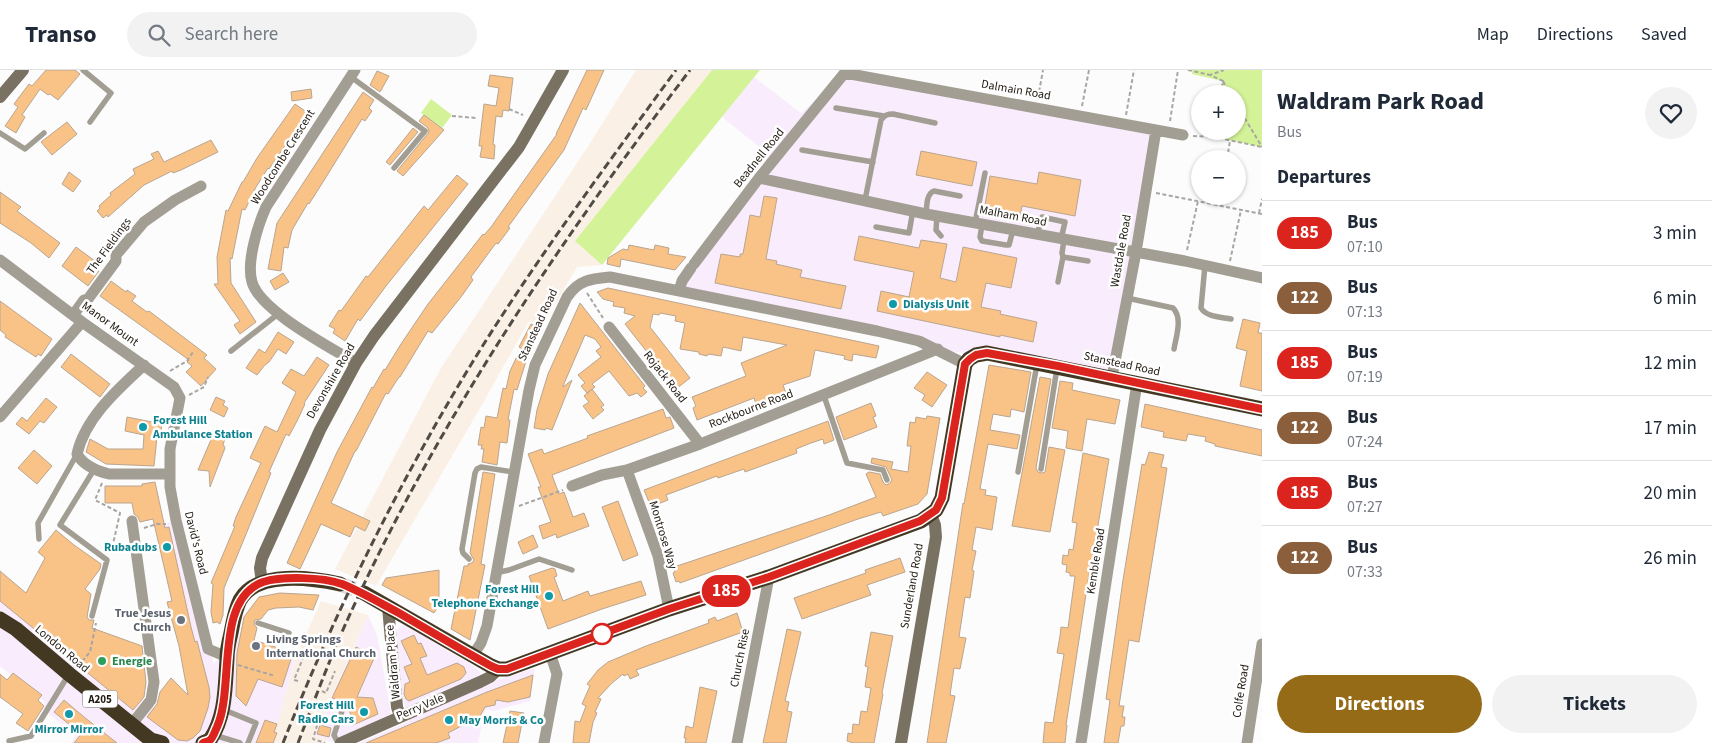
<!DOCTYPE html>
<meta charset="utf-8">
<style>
:root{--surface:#fff;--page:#f2f2f3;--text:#1f2937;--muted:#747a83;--line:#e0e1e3;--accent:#966b18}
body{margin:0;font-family:"Source Sans 3",sans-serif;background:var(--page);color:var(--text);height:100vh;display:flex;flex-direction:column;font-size:19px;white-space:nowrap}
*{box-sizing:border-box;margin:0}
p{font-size:16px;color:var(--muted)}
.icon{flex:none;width:28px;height:28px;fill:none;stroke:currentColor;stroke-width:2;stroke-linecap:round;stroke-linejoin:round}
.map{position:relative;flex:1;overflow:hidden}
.panel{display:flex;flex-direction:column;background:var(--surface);width:450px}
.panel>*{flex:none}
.badge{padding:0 10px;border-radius:16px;font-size:18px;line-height:32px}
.fabs{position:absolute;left:1191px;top:15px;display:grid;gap:10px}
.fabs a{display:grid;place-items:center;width:55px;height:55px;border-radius:50%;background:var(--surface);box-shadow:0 1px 4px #0004;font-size:25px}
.map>.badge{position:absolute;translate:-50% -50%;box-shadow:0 0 0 2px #fff}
h2{padding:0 15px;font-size:19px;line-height:45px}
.round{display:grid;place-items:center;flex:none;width:52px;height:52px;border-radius:26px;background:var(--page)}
.head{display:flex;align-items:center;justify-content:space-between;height:85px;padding:0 15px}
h1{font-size:24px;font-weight:700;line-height:38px}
.primary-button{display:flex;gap:10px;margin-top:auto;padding:10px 15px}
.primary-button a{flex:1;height:58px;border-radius:30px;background:var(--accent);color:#fff;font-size:20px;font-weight:700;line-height:58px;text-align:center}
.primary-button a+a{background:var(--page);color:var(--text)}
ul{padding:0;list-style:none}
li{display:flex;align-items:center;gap:15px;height:65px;padding:0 15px;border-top:1px solid var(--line)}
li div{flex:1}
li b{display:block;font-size:19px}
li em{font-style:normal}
li .badge{min-width:55px;font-weight:700;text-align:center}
header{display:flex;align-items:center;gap:30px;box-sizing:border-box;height:70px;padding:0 25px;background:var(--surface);border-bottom:1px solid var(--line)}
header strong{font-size:24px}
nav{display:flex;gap:28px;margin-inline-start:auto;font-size:18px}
.search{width:350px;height:45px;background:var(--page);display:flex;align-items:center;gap:12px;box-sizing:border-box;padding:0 18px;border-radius:28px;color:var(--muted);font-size:19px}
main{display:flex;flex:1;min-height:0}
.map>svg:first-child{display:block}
.commercial{fill:#f9edfd}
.built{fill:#fbf0e5}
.green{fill:#d4f298}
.building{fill:#f9c287;stroke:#baa590}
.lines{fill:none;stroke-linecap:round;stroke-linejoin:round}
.highway-tunnel{stroke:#dbdad9;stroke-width:15;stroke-dasharray:15 8;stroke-linecap:butt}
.path{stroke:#a8a6a3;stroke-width:2;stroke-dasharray:4 2.5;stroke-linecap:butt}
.lane{stroke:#a39e93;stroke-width:5.5}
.street{stroke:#a39e93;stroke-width:11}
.secondary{stroke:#797161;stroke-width:12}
.highway{stroke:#433822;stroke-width:15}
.rail{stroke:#504b45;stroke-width:3;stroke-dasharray:8 4;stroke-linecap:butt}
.line-casing{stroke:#fff;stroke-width:11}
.line{stroke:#dc241f;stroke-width:8}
.culture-dot{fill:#0f9aa8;stroke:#fff;stroke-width:2}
.worship-dot{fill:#6b7280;stroke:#fff;stroke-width:2}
.stop-dot{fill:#fff;stroke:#dc241f;stroke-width:2.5}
.leisure-dot{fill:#2e9e5b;stroke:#fff;stroke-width:2}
.labels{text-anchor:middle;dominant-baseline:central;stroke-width:5;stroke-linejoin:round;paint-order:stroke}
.shield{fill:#fff;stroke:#635e58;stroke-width:1}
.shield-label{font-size:11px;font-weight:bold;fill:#201911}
.street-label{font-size:12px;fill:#201911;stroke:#fff}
.culture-label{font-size:12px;font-weight:bold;fill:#0d838f;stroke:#fff;text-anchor:start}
.worship-label{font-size:12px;font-weight:bold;fill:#5b616d;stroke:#fff;text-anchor:end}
.leisure-label{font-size:12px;font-weight:bold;fill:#27864d;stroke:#fff;text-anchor:start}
</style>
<header>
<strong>Transo</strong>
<div class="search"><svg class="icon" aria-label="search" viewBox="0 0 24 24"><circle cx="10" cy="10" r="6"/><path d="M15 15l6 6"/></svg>Search here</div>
<nav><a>Map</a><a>Directions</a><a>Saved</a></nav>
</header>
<main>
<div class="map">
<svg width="1262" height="673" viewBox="0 0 1262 673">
<rect width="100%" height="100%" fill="#fcfcfc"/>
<path class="commercial" d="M845 3 1156 60 1108 307 938 279 679 221 759 108 768 84 722 47 754 7 801 43Z
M176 450 214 594 235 564 297 584 279 648 270 673H71L75 666 46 641 44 631 0 596V517L184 661 193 638 160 461 168 453Z
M368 545 377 565 391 644 332 672 314 666Z
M401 555H404L472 595 491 612 535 598 530 631 494 641 485 639 478 673H359L409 651 400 617 397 561Z"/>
<path class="built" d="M636 0H712L575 171 602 195 577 197 542 256 529 251 479 340 376 516 335 499 441 298 587 78Z
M321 531 368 545 314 665 327 670 324 673H270L279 648 297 584Z"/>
<path class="green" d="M712 0H760L602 195 575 171Z
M1192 0H1262V77L1214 67 1215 61H1238V24H1221L1222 11 1192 4Z
M431 29 452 45 442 58 421 43Z"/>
<path class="building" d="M46 0H75L80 4 58 30 50 24 48 25 40 19 22 45 25 47 16 63 5 56 18 37 14 34 29 14 32 16Z
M587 0H604L586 40 583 38 564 80 508 157 510 158 498 174 496 173 471 207 473 210 461 227 432 263 428 261 400 307H399L388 324 386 323 356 381H355L331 433 370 451 365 461 355 456 350 467 321 454 300 499 287 493 337 382 372 317 373 318 384 299 385 300 401 274 428 234 483 164 484 165 491 157 557 64H556Z
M377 1 389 6 380 22 370 15Z
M490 5 513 8 509 41 503 40 502 47 496 46 493 74 495 75 494 89 480 87 482 76H479L484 34 496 36 499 18 488 16Z
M311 19 312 28 292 31 291 22Z
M363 22 374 30 369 38 372 41 365 51 362 49 323 112 309 134 308 133 292 160 288 178 284 177 281 201 268 199 277 153Z
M295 34 308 43 269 99 268 98 256 117 245 140 242 139 232 189 230 188 231 213 256 252 240 264 234 255 240 251 214 214H218L217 187 226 140 228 141 242 112H243L257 88Z
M424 45 444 60 403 106 397 101 429 62 428 58 419 51Z
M67 52 77 64 52 85 41 72Z
M413 58 418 62 390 95 386 92Z
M211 70 218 82 181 100 173 103 172 101 144 115 108 147 107 145 103 148 97 141 100 138 99 136 111 125 110 123 135 104 133 99 154 89 151 84 158 81 164 92Z
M921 81 977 92 972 116 916 105Z
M69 102 81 111 73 122 62 114Z
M1039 102 1081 110 1075 146 1022 136 1020 147 984 141 990 106 1037 114Z
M457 105 468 114 386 216 360 251 358 249 345 271 333 263 335 259 329 256 339 240 341 241 366 206 368 207 424 136 428 140Z
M0 122 21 137 17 141 60 173 49 188 31 173 0 153Z
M764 126 777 128 766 189 777 191 776 194 802 200 800 207 846 216 841 239 715 213 721 184 740 187V184H743L750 145 760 147Z
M859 166 919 178 921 170 947 174 940 208 956 212 963 177 1017 188 1011 218 986 213 981 237 1001 241 1000 244 1037 252 1033 272 1000 265V267L877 241 881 221 909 227 914 202 854 190Z
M629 175 654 180 655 175 669 178 668 184 686 187 675 200 621 189 620 197 607 194 608 188 623 179 628 180Z
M76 177 95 191 92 196 99 201 88 216 62 196Z
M283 203 289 212 275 220 270 211Z
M111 211 126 222 127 220 136 226 132 231 147 242 149 241 207 285 204 288 216 299 201 316 186 302 192 296 187 292 189 290 100 226Z
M608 218 879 276 876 288 853 284 852 291 844 289 845 286 815 280 810 306 783 315 786 323 756 334 754 328 697 350 693 338 696 336 692 327 746 306 741 293 787 275 743 267 741 281 723 277 721 286 708 284 707 286 699 284V282L680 279 685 253 675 251 676 246 660 243 659 245 653 244 650 257 690 308 676 319 625 254 635 246 624 243 625 238 613 236 614 232 603 229 597 222Z
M0 231 52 269 41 286 38 284 36 287 5 267 6 265 0 260Z
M580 233 645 316 643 318 647 322 641 327 637 323 629 326 609 301 592 314 595 317 587 323 581 316 585 313 578 305 601 287 596 281 601 277 595 269 585 265 563 316V317L572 310 552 360 546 358 545 360 534 358 537 340 548 304Z
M1243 249 1260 253 1258 263H1262V321L1240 316 1247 281 1236 278Z
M531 254 541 258 527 288 517 320 514 319 508 350H510L507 373 500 372 497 395 482 392 484 379H481L482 375H478L481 357 484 358 486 346 497 348 503 318 506 319 510 301 521 278 519 277Z
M278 262 294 272 286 284 278 279 269 292 264 296 257 305 246 298 259 279 265 283Z
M71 284 110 314 100 327 61 297Z
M317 287 329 295 304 333 305 334 297 351 289 366 286 364 269 402 271 403 224 518 223 545 220 554 217 552 213 553 211 542 213 514 211 513 235 456H233L236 447 261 393 250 388 265 356 277 362 296 322 282 313 291 299 304 306Z
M989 295 1031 302 1024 342 1011 339 1010 347 993 344 990 360 1020 365 1017 379 988 374 980 419 986 420 985 425 997 427 992 460 976 457 972 480 976 481 972 500 974 501 973 508 970 528 965 527 959 567 966 568 960 599 954 598 950 625 955 626 946 673H927L963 433 964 434Z
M927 302 947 315 932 337 922 330 925 325 914 318Z
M1040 307 1051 309 1036 398 1038 402 1042 403 1045 402 1049 377 1065 380 1050 462 1012 456Z
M1060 311 1073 313 1072 320 1120 330 1115 354 1087 349 1082 381 1066 378 1068 361 1052 358Z
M592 319 604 335 601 337 604 340 593 349 583 336 589 332 584 326Z
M216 327 225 331 223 335 228 338 224 347 210 340Z
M46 328 57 337 44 353 40 351 29 364 16 354 22 347 27 351Z
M871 333 876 346 873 347 877 357 844 370 836 347Z
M1145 334 1262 360V386L1215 376V374L1205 371 1206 367 1188 364 1186 371 1163 367 1164 362 1141 357Z
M663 339 666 348 670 347 674 358 552 405 559 424 564 422 573 447 584 443 589 456 557 468 556 464 543 469 539 456 551 452 538 417H541L528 384 542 379 544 384 588 368 587 366Z
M927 346 940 348 927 424 918 434 883 446 881 442 858 449 680 513 679 511 676 512 673 503 675 502 674 497 829 445 876 427 866 404 869 402 880 404 883 412 886 415 890 413 892 410 886 397 871 393 872 388 893 392 891 399 908 402 911 376H907L910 352 915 353 916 347 926 349Z
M127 347 162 354 160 368 157 367 154 396 106 394 86 382 90 369 108 379H143L144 365 125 361Z
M828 351 834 370 824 374 823 369 811 373 796 379 797 383 745 402 744 399 718 408 717 406 666 425 668 430 658 434 657 429 649 432 644 420Z
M216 358 228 363 223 374 225 378 210 417 209 401 198 400Z
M34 380 52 396 37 414 18 398Z
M1149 382 1164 385 1161 397 1167 398 1162 430 1139 572 1129 570 1119 636H1124L1122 647H1125L1124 656H1121L1118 673H1104L1110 630 1106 629 1123 510 1142 394 1145 395Z
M1083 383 1109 389 1091 498H1090L1066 655H1067L1065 673H1043L1045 652 1053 653 1064 584 1057 583 1060 566 1061 557 1068 558 1075 506H1070V503L1066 502 1067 495 1062 494 1063 485 1068 486 1069 479 1073 480 1077 453 1072 452Z
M483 402 495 404 481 494 485 495 470 570 451 559 464 496H468V494L472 493 474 490 470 483Z
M155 412 165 458 169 457 191 557 195 572 197 571 209 617 210 627 208 638 200 661 193 668 187 671 178 670 147 647 157 634 160 622 171 608 188 625 179 576 167 532 172 531 153 449 140 452 138 447 134 444 132 433H105V416H142V414Z
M618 431 638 485 623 491 602 437Z
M56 460 74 475 101 494 100 499 85 519 91 524 87 547 89 550H94L92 558 142 576 146 612 144 627 133 640 0 531V501L26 523 45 488 38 482Z
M533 465 538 477 523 484 518 472Z
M900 488 905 502 867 515 871 525 802 549 794 528 866 503 865 500Z
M552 498 555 499 557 506 554 507 563 531 588 521 590 526 641 511 646 525 602 539 548 559 529 506Z
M439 500V535L434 543 382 515 386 508Z
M280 523 319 525 313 540 299 537 276 538 268 540 261 549 255 550 254 554 257 558 254 570 293 583 282 617 258 609 246 636 236 626 237 583 244 547 259 527Z
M737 543 743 562 636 600 639 605 630 609 628 604 624 606 623 604 612 613 598 628 601 629 595 642 597 643 593 652 589 673H573L575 651 580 652 586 636 582 634 590 616 587 614 598 600 608 592 646 576 709 553 708 550 715 547 717 551Z
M787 559 801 562 785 631 789 632 787 641 792 642 786 673H763Z
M871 562 893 566 882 623 883 624 874 673H853L847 671 848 663 852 664 853 654 859 655 861 641 867 642 871 618 865 617 868 597 865 596Z
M414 565 418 574 421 573 427 586 420 588 427 605 457 593 464 597 466 603 461 609 409 631 406 629 404 624 405 614 410 612 404 597 412 594 401 571Z
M356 577 375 586 357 627 373 628 378 644 353 655 349 638 346 639 347 634 332 628Z
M13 603 42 625 38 630 44 636 28 661 16 653 23 644 0 627V604L7 610Z
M533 605 530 627 508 632 496 630 495 635 485 637 480 646 448 663 450 668 436 673H366L487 622Z
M700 617 717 621 706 673H685L686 668H684L686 656 693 658Z
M64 630 84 647 117 673H74L81 664 54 642Z
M510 641 524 643 518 673H503Z
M265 650 277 654 274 662 277 663 273 673H256Z
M320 655 331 658 329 667 317 664Z"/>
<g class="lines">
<path class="highway-tunnel" d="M340 514 364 523"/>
<path class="path" d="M1188 0 1210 5
M1223 11 1230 24
M1221 24 1223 11 1210 5 1224 0
M1038 28 1043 0
M1082 36 1089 0
M1238 37 1262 77
M509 39 523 45
M1126 45 1134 0
M452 46 476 48
M1170 51 1178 0
M1193 66 1214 67 1262 77
M1214 67 1215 61
M1227 89 1230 71
M1156 123 1262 144
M1217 135 1219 126
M1259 143 1262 129
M1187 180 1198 131
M1230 191 1241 140
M587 223 603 248
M170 301 187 291 193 282
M189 325 204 317 208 307
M102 413 95 430 120 443 111 483
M519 436 563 420
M144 458 157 454H166
M238 595 275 606
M78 596 90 582 96 553
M298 611 294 610 303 588
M322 621 326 623 335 601
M313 646 319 649 313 669 325 673"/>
<path class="lane" d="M83 0 111 23 90 52
M351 7 425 61 394 98
M836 38 884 46
M0 63 25 79 44 63
M802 80 873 92
M865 130 881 50C885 45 887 44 893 44L935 53
M926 144C927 136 926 124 934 121L960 126
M937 146 936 160 941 166
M975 153 985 103
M982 155 980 167 982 171 1006 175H1009L1013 160
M876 157 909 163 913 140
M1037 165 1042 147 1065 152 1061 169
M1064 170 1062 183 1063 187 1088 191
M1205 195 1201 238C1206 247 1221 247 1231 249
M1058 212 1063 187
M1127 228 1173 238C1183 248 1176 267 1174 279
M231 281 278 244
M824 326 847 393 883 400 887 410
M1041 399 1057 298
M1018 402 1037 294
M39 469 38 453 77 384
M469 489 463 483 462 479 475 403 477 399 481 397 513 402
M495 503 509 500 539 489 572 500
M92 546 107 490 60 455 95 398
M258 553 289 563
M222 639 256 653 248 673
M214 665 240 673
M9 671 31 666 69 604
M338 673 334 665 342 641"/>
<path class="street" d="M355 0 266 137C258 155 246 192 252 212 260 241 330 277 356 293
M845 3 1183 65
M759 108 926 144 1185 191 1262 208
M0 190 82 252 174 317 180 328 170 379V417L176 450 208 579 227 587
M694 194 759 108 847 0
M679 221 682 211 691 198
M74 244 84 230 88 229 116 191V185L144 152 175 130 201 116
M609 257 700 374
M144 295C118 319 85 348 77 384 83 395 97 401 109 404H170
M1112 307 1136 182 1156 60
M0 347 82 252
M627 400 658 486 669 539
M572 416 602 405 627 400 700 374 938 279
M132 451 154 612 151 630 132 654
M473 585 481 573 487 556 529 320 535 295 567 227C579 210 590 209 610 207L877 261 919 271 965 294
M544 673 557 604 550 583
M737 673 769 507
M1081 673 1137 313
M1247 673 1262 574"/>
<path class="secondary" d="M0 27 23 0
M262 513 260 498 262 488 320 360 356 293 374 266 519 77 563 0
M388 537 397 637 400 646
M341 673 480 612 490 607 498 599
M901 673 936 467 935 455 931 445"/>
<path class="highway" d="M364 523 491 596 498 599H507L669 539 769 507 921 451 936 440 942 428 964 300 965 294 969 289 976 285 987 283 1262 339
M0 549 16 559 69 604 151 670 162 673
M203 673 210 670C226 646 225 617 227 589 227 580 229 571 231 563 233 552 235 540 240 530 257 500 312 508 340 514"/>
<path class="rail" d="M283 673C335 542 398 414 472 293 534 192 606 96 676 0
M298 673C315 629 331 585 351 542 440 347 561 170 690 0"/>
</g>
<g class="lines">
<defs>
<path id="line" d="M203 673C205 672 208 672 210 670 213 668 215 661 217 657 235 618 214 529 263 512 282 506 323 507 342 514 362 522 380 533 399 543 430 561 460 579 491 596L498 599H507L669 539 769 507 920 451 936 440 942 428 964 300 965 294 970 289 976 285 987 283 1058 296 1262 339"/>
</defs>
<use href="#line" class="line-casing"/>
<use href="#line" class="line"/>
</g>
<g class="culture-dot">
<circle cx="893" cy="234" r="5"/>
<circle cx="143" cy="357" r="5"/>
<circle cx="167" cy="477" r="5"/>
<circle cx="549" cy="526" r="5"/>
<circle cx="364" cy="642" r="5"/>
<circle cx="69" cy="644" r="5"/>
<circle cx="449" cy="650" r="5"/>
</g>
<g class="worship-dot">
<circle cx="181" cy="550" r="5"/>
<circle cx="256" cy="576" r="5"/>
</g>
<circle class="stop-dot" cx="602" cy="564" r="10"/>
<circle class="leisure-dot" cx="102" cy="591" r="5"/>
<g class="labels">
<rect class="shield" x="82.5" y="620.5" width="35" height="17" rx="4"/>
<g class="shield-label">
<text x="100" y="629">A205</text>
</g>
<g class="street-label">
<text transform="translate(1016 20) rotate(10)">Dalmain Road</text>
<text transform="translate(283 87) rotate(-58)">Woodcombe Crescent</text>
<text transform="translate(759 88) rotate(-51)">Beadnell Road</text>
<text transform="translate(1013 146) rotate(11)">Malham Road</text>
<text transform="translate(109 176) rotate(-54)">The Fieldings</text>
<text transform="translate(1121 181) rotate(-80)">Wastdale Road</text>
<text transform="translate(110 254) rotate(36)">Manor Mount</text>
<text transform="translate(538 255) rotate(-65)">Stanstead Road</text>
<text transform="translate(1122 294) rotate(12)">Stanstead Road</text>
<text transform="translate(665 307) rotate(52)">Rojack Road</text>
<text transform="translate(331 311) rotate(-60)">Devonshire Road</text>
<text transform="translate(751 339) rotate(-21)">Rockbourne Road</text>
<text transform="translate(663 465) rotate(73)">Montrose Way</text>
<text transform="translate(196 473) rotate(76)">David's Road</text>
<text transform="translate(1096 491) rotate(-81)">Kemble Road</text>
<text transform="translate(912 516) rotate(-80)">Sunderland Road</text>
<text transform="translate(62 579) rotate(40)">London Road</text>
<text transform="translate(740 588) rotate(-79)">Church Rise</text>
<text transform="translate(393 592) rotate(-95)">Waldram Place</text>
<text transform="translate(1241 621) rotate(-81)">Colfe Road</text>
<text transform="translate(420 637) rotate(-23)">Perry Vale</text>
</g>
<g class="culture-label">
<text x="903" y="234">Dialysis Unit</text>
<text x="153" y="350">Forest Hill<tspan x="153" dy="14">Ambulance Station</tspan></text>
<text x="157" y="477" text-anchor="end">Rubadubs</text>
<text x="539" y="519" text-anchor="end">Forest Hill<tspan x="539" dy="14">Telephone Exchange</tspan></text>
<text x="354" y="635" text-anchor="end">Forest Hill<tspan x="354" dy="14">Radio Cars</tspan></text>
<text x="459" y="650">May Morris &amp; Co</text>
<text x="69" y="659" text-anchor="middle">Mirror Mirror</text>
</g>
<g class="worship-label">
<text x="171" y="543">True Jesus<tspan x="171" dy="14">Church</tspan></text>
<text x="266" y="569" text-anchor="start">Living Springs<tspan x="266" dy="14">International Church</tspan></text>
</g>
<g class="leisure-label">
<text x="112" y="591">Energie</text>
</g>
</g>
</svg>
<div class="fabs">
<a>+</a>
<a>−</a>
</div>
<b class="badge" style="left:726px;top:521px;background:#dc241f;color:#fff">185</b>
</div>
<section class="panel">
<div class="head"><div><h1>Waldram Park Road</h1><p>Bus</p></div><a class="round"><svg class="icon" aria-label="heart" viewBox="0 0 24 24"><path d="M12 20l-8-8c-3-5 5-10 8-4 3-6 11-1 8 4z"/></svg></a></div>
<h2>Departures</h2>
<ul>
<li><span class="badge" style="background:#dc241f;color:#fff">185</span><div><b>Bus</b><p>07:10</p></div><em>3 min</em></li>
<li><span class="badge" style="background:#8b5e3c;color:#fff">122</span><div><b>Bus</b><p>07:13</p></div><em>6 min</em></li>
<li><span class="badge" style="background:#dc241f;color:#fff">185</span><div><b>Bus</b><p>07:19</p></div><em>12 min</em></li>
<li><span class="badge" style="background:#8b5e3c;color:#fff">122</span><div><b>Bus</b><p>07:24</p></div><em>17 min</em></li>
<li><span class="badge" style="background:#dc241f;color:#fff">185</span><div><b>Bus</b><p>07:27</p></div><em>20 min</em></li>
<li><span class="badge" style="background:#8b5e3c;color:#fff">122</span><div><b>Bus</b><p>07:33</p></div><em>26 min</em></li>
</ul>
<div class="primary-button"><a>Directions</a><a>Tickets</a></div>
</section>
</main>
